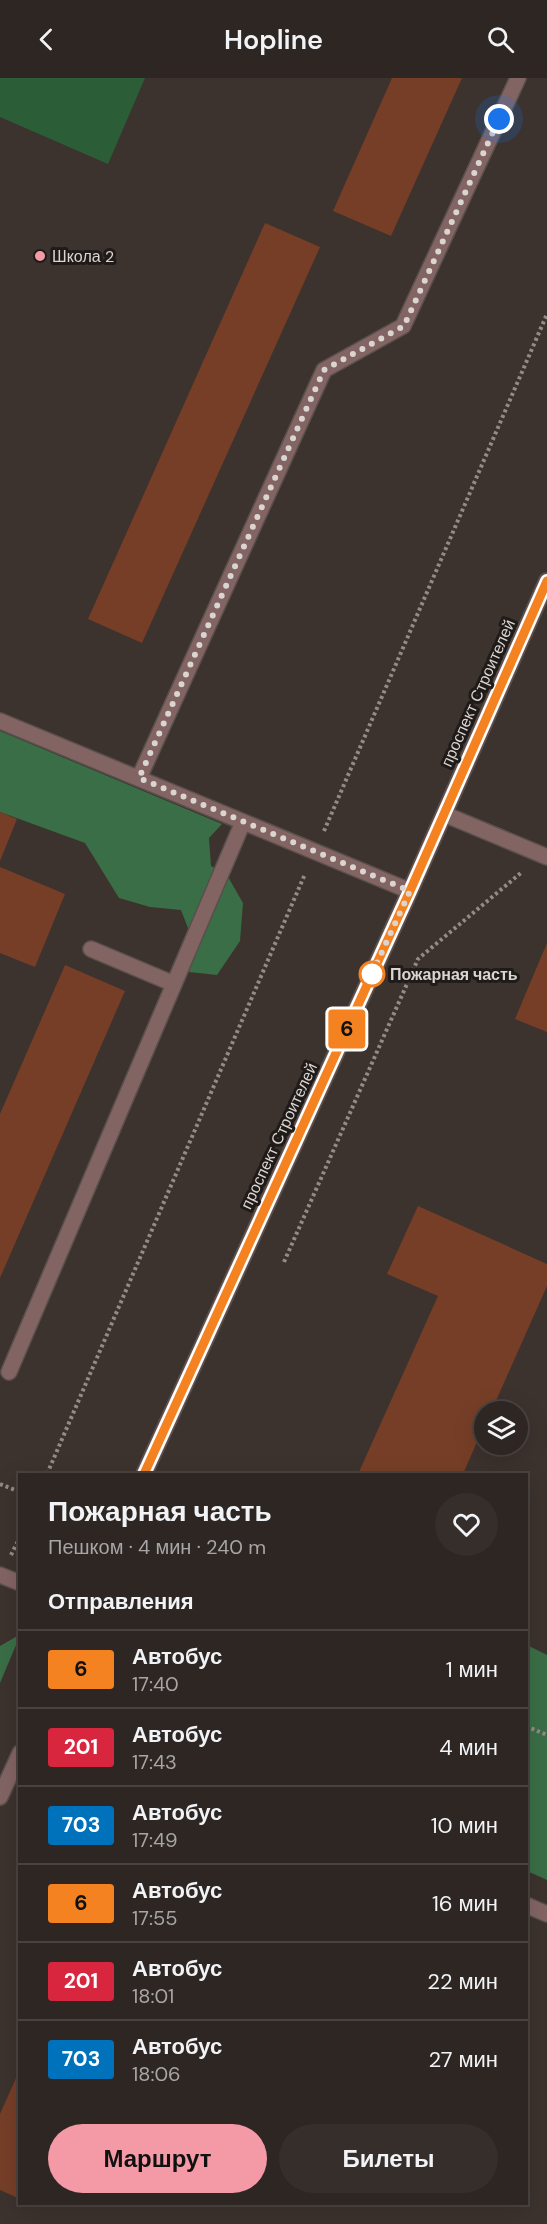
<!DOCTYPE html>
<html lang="ru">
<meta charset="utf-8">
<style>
:root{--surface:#2d2622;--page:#352e2a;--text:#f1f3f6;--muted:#a7a5a5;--line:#484340;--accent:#f49aa6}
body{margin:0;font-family:"DM Sans",sans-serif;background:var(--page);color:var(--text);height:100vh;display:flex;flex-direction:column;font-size:22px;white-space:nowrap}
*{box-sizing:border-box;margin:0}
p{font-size:20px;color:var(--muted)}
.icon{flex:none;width:33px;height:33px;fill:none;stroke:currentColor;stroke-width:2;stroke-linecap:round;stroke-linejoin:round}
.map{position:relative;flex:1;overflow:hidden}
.side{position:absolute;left:18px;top:1395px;width:510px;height:732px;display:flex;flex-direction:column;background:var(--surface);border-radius:0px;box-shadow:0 6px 24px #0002,0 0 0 2px var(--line)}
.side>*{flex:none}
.badge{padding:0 12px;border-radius:4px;font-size:21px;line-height:39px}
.buttons{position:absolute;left:474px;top:1323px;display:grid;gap:12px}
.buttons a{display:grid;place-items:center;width:54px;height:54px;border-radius:50%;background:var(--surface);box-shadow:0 6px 24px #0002,0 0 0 2px var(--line);font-size:30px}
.you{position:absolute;width:30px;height:30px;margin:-15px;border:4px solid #fff;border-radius:50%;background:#1a73e8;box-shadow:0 0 0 9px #1a73e833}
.map>.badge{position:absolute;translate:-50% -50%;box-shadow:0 0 0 3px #fff}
h2{padding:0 30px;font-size:22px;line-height:54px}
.round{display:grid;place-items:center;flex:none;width:63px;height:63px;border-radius:32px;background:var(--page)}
.head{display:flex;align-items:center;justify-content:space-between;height:102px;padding:0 30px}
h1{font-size:28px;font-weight:600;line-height:45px}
.button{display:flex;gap:12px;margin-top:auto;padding:12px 30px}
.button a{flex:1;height:69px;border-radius:36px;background:var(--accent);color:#111;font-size:24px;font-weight:600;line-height:69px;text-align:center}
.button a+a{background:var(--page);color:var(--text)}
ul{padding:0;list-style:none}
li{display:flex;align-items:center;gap:18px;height:78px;padding:0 30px;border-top:2px solid var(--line)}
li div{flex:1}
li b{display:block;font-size:22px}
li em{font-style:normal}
li .badge{min-width:66px;font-weight:700;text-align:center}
header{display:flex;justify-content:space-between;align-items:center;height:78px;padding:0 30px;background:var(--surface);font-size:27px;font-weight:600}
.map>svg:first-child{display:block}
.green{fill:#2b5e37}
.forest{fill:#3a6e46}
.building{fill:#763e27}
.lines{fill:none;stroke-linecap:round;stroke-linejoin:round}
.minor-casing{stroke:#594f4c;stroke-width:18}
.path{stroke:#938b88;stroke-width:4;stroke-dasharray:3 3;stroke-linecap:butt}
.minor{stroke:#826463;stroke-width:15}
.line-casing{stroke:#fff;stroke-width:14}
.line{stroke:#f58220;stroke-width:9}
.walk{stroke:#dbd5d2;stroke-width:6;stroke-dasharray:0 10.8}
.poi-dot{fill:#f49aa6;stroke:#1f1b19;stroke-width:2}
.stop-dot{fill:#fff;stroke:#f58220;stroke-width:3}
.labels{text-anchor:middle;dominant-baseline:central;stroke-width:6;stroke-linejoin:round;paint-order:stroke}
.poi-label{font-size:16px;fill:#dbd5d2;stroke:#1f1b19;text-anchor:start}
.street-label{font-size:16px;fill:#dbd5d2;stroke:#1f1b19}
.stop-label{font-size:16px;font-weight:bold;fill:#dbd5d2;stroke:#1f1b19;text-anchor:start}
</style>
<header><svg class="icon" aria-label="back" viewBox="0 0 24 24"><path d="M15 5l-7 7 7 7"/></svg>Hopline<svg class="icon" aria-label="search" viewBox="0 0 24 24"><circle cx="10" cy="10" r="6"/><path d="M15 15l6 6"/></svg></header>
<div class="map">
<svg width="547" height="2146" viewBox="0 0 547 2146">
<rect width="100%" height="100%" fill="#3c322e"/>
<path class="green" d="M0 0H145L108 86 0 39Z"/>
<path class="forest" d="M0 653 222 746 209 760 211 788 227 797 243 825 240 863 217 897 189 894 193 863 181 832 150 829 119 820 85 765 0 734Z
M19 1557V1560L0 1605V1568Z
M527 1567 547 1577V1802L527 1793Z"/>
<path class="building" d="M392 0H462L391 158 333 133Z
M265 145 320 169 142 565 88 541Z
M0 734 17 741 0 783Z
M0 789 65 816 35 889 0 875Z
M547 865V954L515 941Z
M65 887 125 913 0 1200V1036Z
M418 1128 547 1186V1208L491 1334H484V1348L463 1396H358L438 1218 387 1196Z
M20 1991V2121L0 2112V2036Z"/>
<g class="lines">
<defs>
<path id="minor" d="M0 643 410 813
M139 700 324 292 403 248 518 0
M444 736 547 779
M91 871 174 906
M9 1294 243 744
M144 1396 410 813 547 503
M0 1497 20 1505
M0 1719 20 1675
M526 1827 547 1836"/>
</defs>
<use href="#minor" class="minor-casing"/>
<path class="path" d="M324 753 547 236
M284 1184 418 881 522 794
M47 1396 305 796
M0 1406 20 1414
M11 1477 20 1459
M526 1648 547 1657"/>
<use href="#minor" class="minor"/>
</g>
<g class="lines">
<defs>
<path id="line" d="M144 1396 410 813 547 503"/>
</defs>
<use href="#line" class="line-casing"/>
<use href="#line" class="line"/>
<path class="walk" d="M372 896 370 900 410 813 139 700 324 292 404 248 499 41"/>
</g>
<circle class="poi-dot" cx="40" cy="178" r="6"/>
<circle class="stop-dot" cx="372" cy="896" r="12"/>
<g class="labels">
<g class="poi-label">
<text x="52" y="178">Школа 2</text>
</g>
<g class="street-label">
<text transform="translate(478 615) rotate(-66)">проспект Строителей</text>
<text transform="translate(279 1058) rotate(-65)">проспект Строителей</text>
</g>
<g class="stop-label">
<text x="390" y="896">Пожарная часть</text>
</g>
</g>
</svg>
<div class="buttons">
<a><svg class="icon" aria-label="layers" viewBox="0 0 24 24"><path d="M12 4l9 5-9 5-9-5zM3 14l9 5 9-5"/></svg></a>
</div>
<div class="you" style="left:499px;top:41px"></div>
<b class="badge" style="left:347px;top:951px;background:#f58220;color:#111">6</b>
<section class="side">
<div class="head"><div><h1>Пожарная часть</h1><p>Пешком · 4 мин · 240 m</p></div><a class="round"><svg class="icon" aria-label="heart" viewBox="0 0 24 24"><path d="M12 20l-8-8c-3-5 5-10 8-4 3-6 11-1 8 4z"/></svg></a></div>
<h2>Отправления</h2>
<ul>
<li><span class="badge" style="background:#f58220;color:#111">6</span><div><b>Автобус</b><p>17:40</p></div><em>1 мин</em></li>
<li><span class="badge" style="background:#d7263d;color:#fff">201</span><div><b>Автобус</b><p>17:43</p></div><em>4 мин</em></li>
<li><span class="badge" style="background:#0072bc;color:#fff">703</span><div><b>Автобус</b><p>17:49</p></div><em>10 мин</em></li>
<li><span class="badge" style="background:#f58220;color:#111">6</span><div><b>Автобус</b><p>17:55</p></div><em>16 мин</em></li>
<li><span class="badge" style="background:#d7263d;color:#fff">201</span><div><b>Автобус</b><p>18:01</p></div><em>22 мин</em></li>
<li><span class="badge" style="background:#0072bc;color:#fff">703</span><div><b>Автобус</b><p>18:06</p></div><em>27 мин</em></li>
</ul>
<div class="button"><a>Маршрут</a><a>Билеты</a></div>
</section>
</div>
